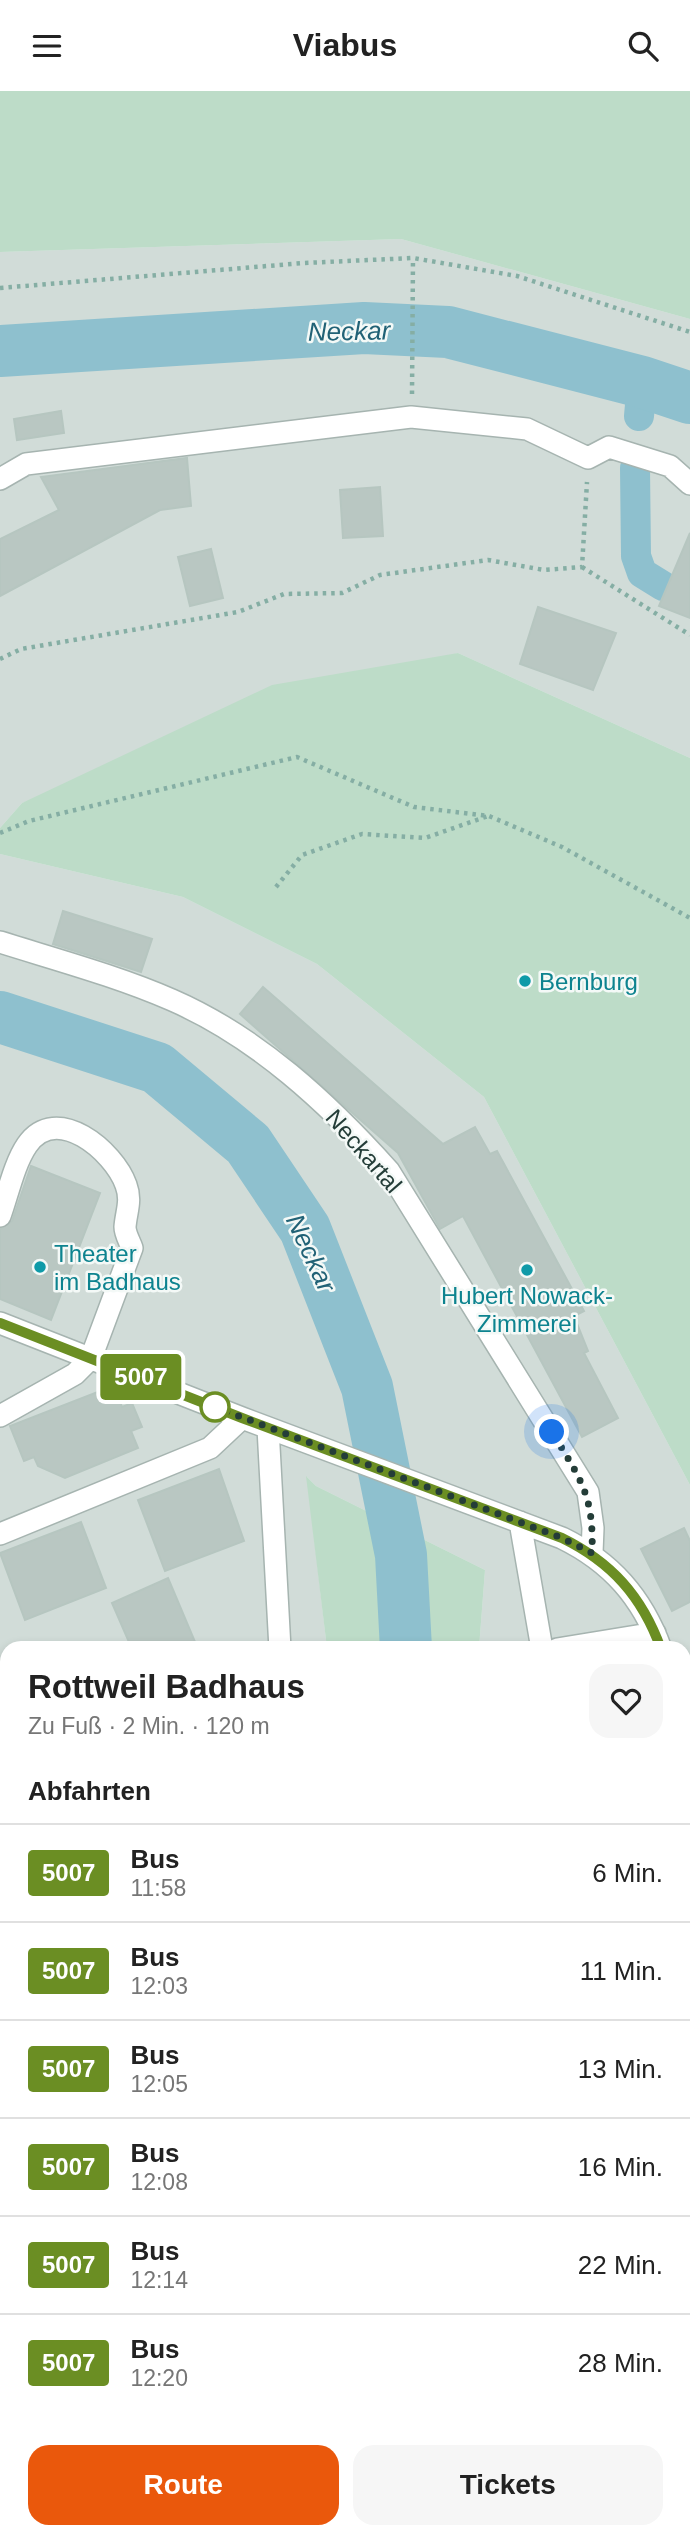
<!DOCTYPE html>
<html lang="de">
<meta charset="utf-8">
<style>
:root{--surface:#fff;--page:#f6f6f6;--text:#222;--muted:#767676;--line:#e0e0e0;--accent:#ea580c}
body{margin:0;font-family:Arial,sans-serif;background:var(--page);color:var(--text);height:100vh;display:flex;flex-direction:column;font-size:26px;white-space:nowrap}
*{box-sizing:border-box;margin:0}
p{font-size:23px;color:var(--muted)}
.icon{flex:none;width:38px;height:38px;fill:none;stroke:currentColor;stroke-width:2;stroke-linecap:round;stroke-linejoin:round}
.map{position:relative;flex:1;overflow:hidden}
.details{position:absolute;left:0px;top:1550px;width:691px;height:898px;display:flex;flex-direction:column;background:var(--surface);border-radius:21px 21px 0 0;box-shadow:0 4px 10px #0003}
.details>*{flex:none}
.badge{padding:0 14px;border-radius:5px;font-size:24px;line-height:46px}
.you{position:absolute;width:35px;height:35px;margin:-18px;border:5px solid #fff;border-radius:50%;background:#1a73e8;box-shadow:0 0 0 10px #1a73e833}
.map>.badge{position:absolute;translate:-50% -50%;box-shadow:0 0 0 4px #fff}
h2{padding:0 28px;font-size:26px;line-height:63px}
.round{display:grid;place-items:center;flex:none;width:74px;height:74px;border-radius:21px;background:var(--page)}
.head{display:flex;align-items:center;justify-content:space-between;height:119px;padding:0 28px}
h1{font-size:33px;font-weight:800;line-height:52px}
.cta{display:flex;gap:14px;margin-top:auto;padding:14px 28px}
.cta a{flex:1;height:80px;border-radius:21px;background:var(--accent);color:#fff;font-size:28px;font-weight:800;line-height:80px;text-align:center}
.cta a+a{background:var(--page);color:var(--text)}
ul{padding:0;list-style:none}
li{display:flex;align-items:center;gap:21px;height:98px;padding:0 28px;border-top:2px solid var(--line)}
li div{flex:1}
li b{display:block;font-size:26px}
li em{font-style:normal}
li .badge{min-width:77px;font-weight:700;text-align:center}
header{display:flex;justify-content:space-between;align-items:center;height:91px;padding:0 28px;background:var(--surface);font-size:32px;font-weight:800}
.map>svg:first-child{display:block}
.built{fill:#d1dcd8}
.green{fill:#bddcc8}
.lines{fill:none;stroke-linecap:round;stroke-linejoin:round}
.canal{stroke:#8ec0ce;stroke-width:30}
.river{stroke:#8ec0ce;stroke-width:52}
.building{fill:#b9c7c2;stroke:#b6c6c0;stroke-width:2}
.minor-casing{stroke:#a6b4b0;stroke-width:24}
.path{stroke:#85aea4;stroke-width:4.5;stroke-dasharray:3.5 5;stroke-linecap:butt}
.minor{stroke:#fff;stroke-width:21}
.line-casing{stroke:#fff;stroke-width:16}
.line{stroke:#6b8e23;stroke-width:10}
.walk{stroke:#243d38;stroke-width:7;stroke-dasharray:0 12.6}
.culture-dot{fill:#0f9aa8;stroke:#f4f9f7;stroke-width:2.5}
.stop-dot{fill:#fff;stroke:#6b8e23;stroke-width:3.5}
.labels{text-anchor:middle;dominant-baseline:central;stroke-width:5;stroke-linejoin:round;paint-order:stroke}
.culture-label{font-size:24px;fill:#0d838f;stroke:#f4f9f7;text-anchor:start}
.street-label{font-size:24px;fill:#243d38;stroke:#f4f9f7}
.water-label{font-size:26px;font-style:italic;fill:#216276;stroke:#f4f9f7}
</style>
<header><svg class="icon" aria-label="menu" viewBox="0 0 24 24"><path d="M4 6h16M4 12h16M4 18h16"/></svg>Viabus<svg class="icon" aria-label="search" viewBox="0 0 24 24"><circle cx="10" cy="10" r="6"/><path d="M15 15l6 6"/></svg></header>
<div class="map">
<svg width="690" height="2448" viewBox="0 0 690 2448">
<rect width="100%" height="100%" fill="#e3ece9"/>
<path class="built" d="M401 148 690 228V667L458 562 22 712 0 737V161Z
M0 763 183 806 317 873 484 1006 690 1394V2448H474L475 2441H684V1558L479 1557 485 1479 316 1395 307 1386 327 1557 7 1558V1720L0 1719Z"/>
<path class="green" d="M0 0H690V228L401 148 0 161Z
M458 562 690 667V1394L484 1006 317 873 183 806 0 763V737L22 712 272 594Z
M306 1385 316 1395 485 1479 479 1557H327Z
M0 1719 7 1720V2441H475L474 2448H0Z"/>
<g class="lines">
<path class="canal" d="M639 325 642 291
M635 377 636 465 642 482 663 495"/>
<path class="river" d="M0 260 364 237 448 241 642 291 690 307
M0 926 157 977 248 1053 305 1138 367 1296 401 1464 406 1558
M684 2426 690 2433"/>
</g>
<path class="building" d="M61 320 64 342 17 349 14 328Z
M187 367 191 415 160 419 0 505V448L59 419 41 386Z
M380 396 383 445 343 447 340 399Z
M690 442V527L659 515Z
M211 458 223 507 190 515 178 466Z
M538 516 616 542 593 599 520 573Z
M63 820 152 848 141 881 53 853Z
M263 896 443 1053 475 1036 490 1063 497 1060 584 1220 574 1225 588 1260 584 1262 618 1327 582 1346 463 1125 440 1138 398 1062 240 923Z
M31 1075 100 1102 51 1229 0 1208V1138L12 1130Z
M113 1295 122 1316 132 1312 142 1336 131 1340 138 1357 65 1387 38 1375 34 1366 24 1370 10 1335Z
M219 1378 244 1450 165 1480 138 1409Z
M81 1431 106 1497 25 1529 0 1462Z
M684 1437 690 1450V1511L672 1520 641 1458Z
M168 1487 198 1558H132L112 1512Z"/>
<g class="lines">
<defs>
<path id="minor" d="M0 388 26 373 411 326 527 338 588 367 609 356 670 375 690 393
M0 851C57 869 117 885 172 909 257 946 328 1012 389 1080L588 1401 593 1437 592 1462
M0 1125C8 1103 14 1073 27 1054 56 1011 114 1060 126 1094 132 1110 126 1121 125 1136 125 1143 130 1151 132 1157L91 1267 75 1283 0 1325
M0 1232 242 1327 562 1447C611 1471 642 1506 661 1558
M268 1337 280 1558
M520 1431 542 1558
M0 1443 210 1357 242 1327
M557 1558 655 1542
M684 1643 690 1679
M684 1780 690 1779
M684 2150 690 2138
M554 2441 555 2448"/>
</defs>
<use href="#minor" class="minor-casing"/>
<path class="path" d="M0 197 304 172 413 167 517 185 690 241
M412 303 413 167
M582 476 690 544
M0 568 21 558 238 521 284 503 342 502 380 484 488 469 544 479 582 476 587 391
M0 742 29 730 297 666 414 716 489 725 562 756 690 827
M276 796 302 764 362 743 425 747 488 725
M0 1799 7 1796
M0 1893 7 1889
M58 2448 65 2441"/>
<use href="#minor" class="minor"/>
</g>
<g class="lines">
<defs>
<path id="line" d="M0 1232 242 1327 562 1447C611 1471 642 1505 661 1558"/>
</defs>
<use href="#line" class="line-casing"/>
<use href="#line" class="line"/>
<path class="walk" d="M215 1316 562 1447 592 1462C594 1404 581 1389 552 1341"/>
</g>
<g class="culture-dot">
<circle cx="525" cy="890" r="7"/>
<circle cx="40" cy="1176" r="7"/>
<circle cx="527" cy="1179" r="7"/>
</g>
<circle class="stop-dot" cx="215" cy="1316" r="14"/>
<g class="labels">
<g class="culture-label">
<text x="539" y="890">Bernburg</text>
<text x="54" y="1162">Theater<tspan x="54" dy="28">im Badhaus</tspan></text>
<text x="527" y="1204" text-anchor="middle">Hubert Nowack-<tspan x="527" dy="28">Zimmerei</tspan></text>
</g>
<g class="street-label">
<text transform="translate(364 1060) rotate(49)">Neckartal</text>
</g>
<g class="water-label">
<text transform="translate(349 240) rotate(-1)">Neckar</text>
<text transform="translate(311 1162) rotate(65)">Neckar</text>
</g>
</g>
</svg>
<div class="you" style="left:552px;top:1341px"></div>
<b class="badge" style="left:141px;top:1286px;background:#6b8e23;color:#fff">5007</b>
<section class="details">
<div class="head"><div><h1>Rottweil Badhaus</h1><p>Zu Fuß · 2 Min. · 120 m</p></div><a class="round"><svg class="icon" aria-label="heart" viewBox="0 0 24 24"><path d="M12 20l-8-8c-3-5 5-10 8-4 3-6 11-1 8 4z"/></svg></a></div>
<h2>Abfahrten</h2>
<ul>
<li><span class="badge" style="background:#6b8e23;color:#fff">5007</span><div><b>Bus</b><p>11:58</p></div><em>6 Min.</em></li>
<li><span class="badge" style="background:#6b8e23;color:#fff">5007</span><div><b>Bus</b><p>12:03</p></div><em>11 Min.</em></li>
<li><span class="badge" style="background:#6b8e23;color:#fff">5007</span><div><b>Bus</b><p>12:05</p></div><em>13 Min.</em></li>
<li><span class="badge" style="background:#6b8e23;color:#fff">5007</span><div><b>Bus</b><p>12:08</p></div><em>16 Min.</em></li>
<li><span class="badge" style="background:#6b8e23;color:#fff">5007</span><div><b>Bus</b><p>12:14</p></div><em>22 Min.</em></li>
<li><span class="badge" style="background:#6b8e23;color:#fff">5007</span><div><b>Bus</b><p>12:20</p></div><em>28 Min.</em></li>
</ul>
<div class="cta"><a>Route</a><a>Tickets</a></div>
</section>
</div>
